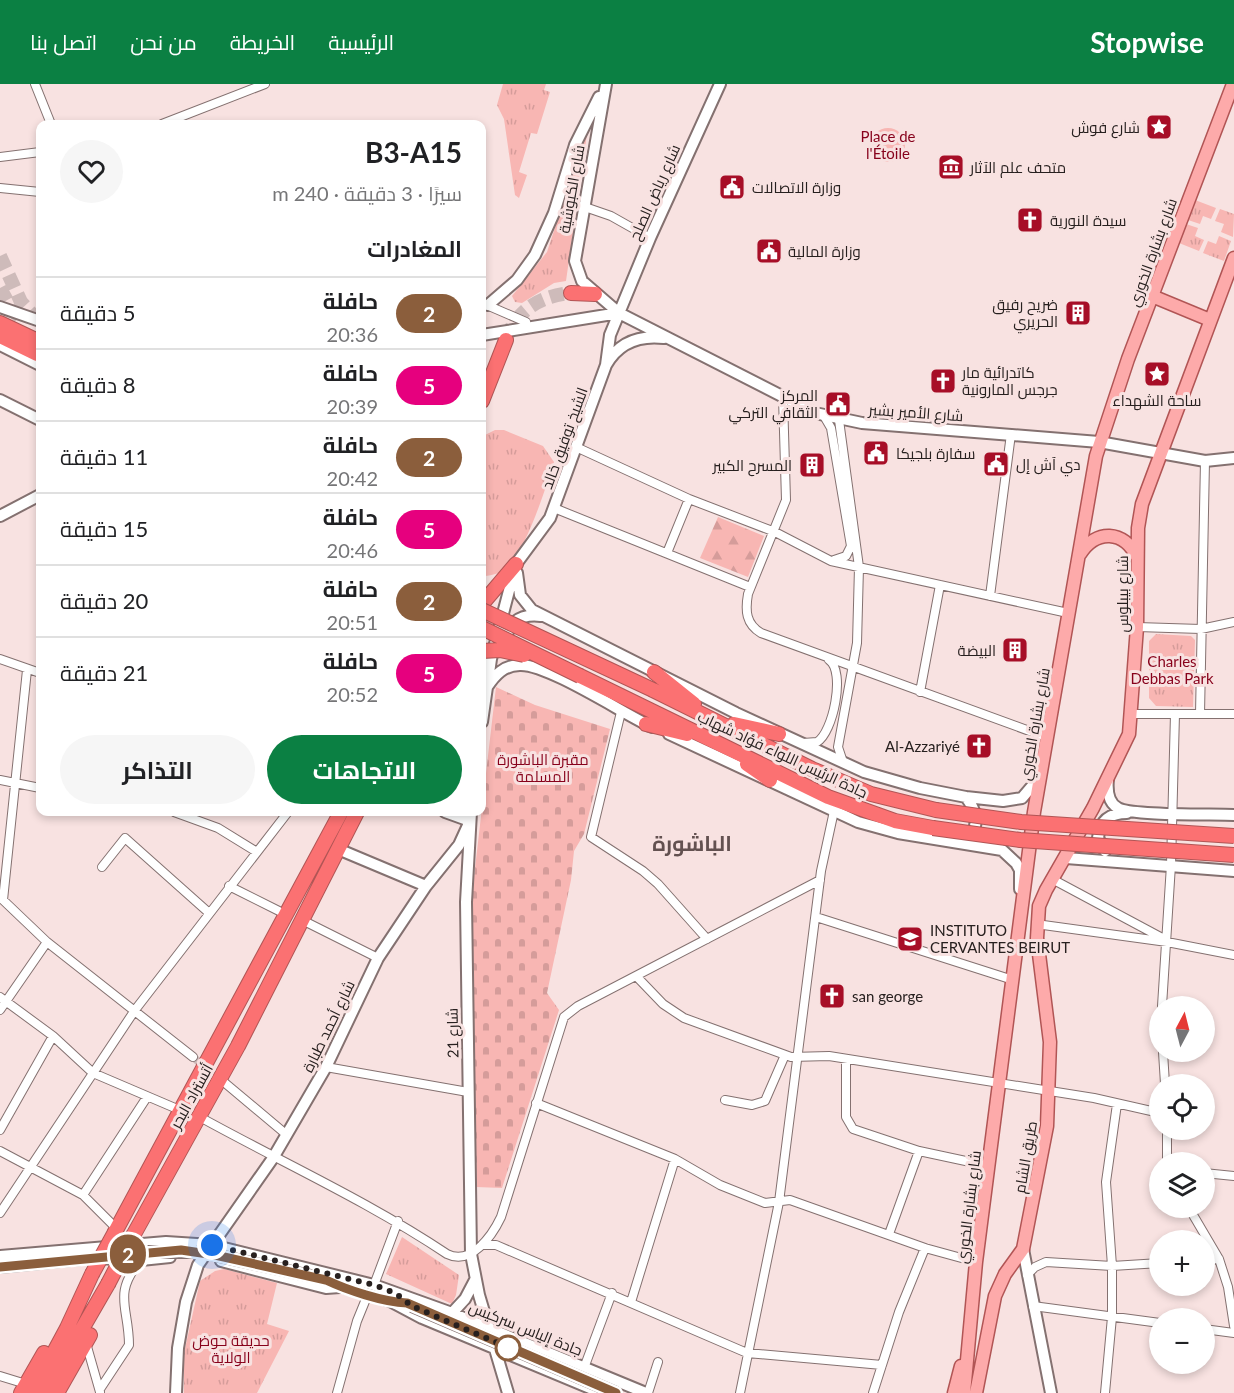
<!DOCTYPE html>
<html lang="ar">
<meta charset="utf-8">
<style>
:root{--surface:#fff;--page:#f6f6f6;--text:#202124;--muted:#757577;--line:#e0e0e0;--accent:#0b8043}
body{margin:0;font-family:Lato,Cairo,sans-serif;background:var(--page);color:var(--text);direction:rtl;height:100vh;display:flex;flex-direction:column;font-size:22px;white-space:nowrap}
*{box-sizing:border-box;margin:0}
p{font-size:20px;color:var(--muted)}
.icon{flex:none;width:33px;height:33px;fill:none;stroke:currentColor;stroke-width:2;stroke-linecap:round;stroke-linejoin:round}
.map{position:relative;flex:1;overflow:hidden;direction:ltr}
.sheet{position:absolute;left:36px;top:36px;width:450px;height:696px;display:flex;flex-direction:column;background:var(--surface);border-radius:12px;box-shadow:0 3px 9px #0003;direction:rtl}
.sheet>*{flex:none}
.badge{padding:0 12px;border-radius:20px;font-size:21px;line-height:39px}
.needle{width:39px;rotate:7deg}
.buttons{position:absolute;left:1149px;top:912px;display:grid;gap:12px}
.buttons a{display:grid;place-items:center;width:66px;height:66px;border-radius:50%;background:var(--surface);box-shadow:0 3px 9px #0003;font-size:30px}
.you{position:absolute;width:30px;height:30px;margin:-15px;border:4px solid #fff;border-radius:50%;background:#1a73e8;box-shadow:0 0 0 9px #1a73e833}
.map>.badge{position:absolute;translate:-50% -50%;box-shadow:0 0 0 3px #fff}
h2{padding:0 24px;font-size:22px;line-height:54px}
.round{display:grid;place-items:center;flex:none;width:63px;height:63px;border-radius:32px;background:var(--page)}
.head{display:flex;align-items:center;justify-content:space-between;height:102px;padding:0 24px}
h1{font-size:28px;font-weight:700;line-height:45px}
.button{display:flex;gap:12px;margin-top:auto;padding:12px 24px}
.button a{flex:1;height:69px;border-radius:36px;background:var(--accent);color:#fff;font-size:24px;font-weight:700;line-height:69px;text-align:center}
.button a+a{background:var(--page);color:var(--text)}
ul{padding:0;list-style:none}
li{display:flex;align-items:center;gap:18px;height:72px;padding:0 24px;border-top:2px solid var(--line)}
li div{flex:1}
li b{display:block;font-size:22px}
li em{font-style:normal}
li .badge{min-width:66px;font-weight:700;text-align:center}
header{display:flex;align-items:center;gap:36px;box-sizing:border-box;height:84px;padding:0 30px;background:var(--accent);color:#fff}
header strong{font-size:28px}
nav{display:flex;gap:33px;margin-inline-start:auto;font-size:21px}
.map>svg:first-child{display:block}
.forest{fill:url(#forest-firs)}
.cemetery{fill:url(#cemetery-stones)}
.park{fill:url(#park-tufts)}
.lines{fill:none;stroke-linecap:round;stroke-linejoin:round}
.street-tunnel{stroke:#cebbba;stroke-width:8;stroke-dasharray:8 4;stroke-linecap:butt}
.highway-tunnel{stroke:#cebbba;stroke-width:14;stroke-dasharray:14 7;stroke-linecap:butt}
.street-casing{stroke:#847170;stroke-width:10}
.secondary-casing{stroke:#847170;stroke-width:14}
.primary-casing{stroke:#b15555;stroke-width:15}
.highway-casing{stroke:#b15555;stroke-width:16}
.street{stroke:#fff;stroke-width:8}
.secondary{stroke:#fff;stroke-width:10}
.primary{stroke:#fdaaaa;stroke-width:12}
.highway{stroke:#fb7172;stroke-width:14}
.secondary-bridge-casing{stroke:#847170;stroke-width:14;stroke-linecap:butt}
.highway-bridge-casing{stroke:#b15555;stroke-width:16;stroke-linecap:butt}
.secondary-bridge{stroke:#fff;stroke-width:10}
.highway-bridge{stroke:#fb7172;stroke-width:14}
.line-casing{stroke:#fff;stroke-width:14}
.line{stroke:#8b5e3c;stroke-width:9}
.walk{stroke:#27201f;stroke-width:6;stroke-dasharray:0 10.8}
.stop-dot{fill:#fff;stroke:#8b5e3c;stroke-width:3}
.labels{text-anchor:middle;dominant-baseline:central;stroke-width:6;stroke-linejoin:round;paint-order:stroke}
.poi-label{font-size:15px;fill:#27201f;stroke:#f8e2e1;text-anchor:start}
.park-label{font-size:15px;fill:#87011b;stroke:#f8e2e1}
.street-label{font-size:15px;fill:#27201f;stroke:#f8e2e1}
.district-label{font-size:21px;font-weight:bold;fill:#635150;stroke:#f8e2e1}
</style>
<header>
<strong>Stopwise</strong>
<nav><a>الرئيسية</a><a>الخريطة</a><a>من نحن</a><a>اتصل بنا</a></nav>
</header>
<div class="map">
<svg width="1234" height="1309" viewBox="0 0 1234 1309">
<defs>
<pattern id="forest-firs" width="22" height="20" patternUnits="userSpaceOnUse" patternTransform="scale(1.5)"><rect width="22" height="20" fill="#f8b6b3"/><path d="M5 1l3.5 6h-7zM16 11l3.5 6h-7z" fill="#d59c9a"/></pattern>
<pattern id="cemetery-stones" width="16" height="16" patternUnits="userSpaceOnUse" patternTransform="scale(1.5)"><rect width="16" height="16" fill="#f8b6b3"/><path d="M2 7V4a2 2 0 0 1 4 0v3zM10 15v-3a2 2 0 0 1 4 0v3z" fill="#d59c9a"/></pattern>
<pattern id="park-tufts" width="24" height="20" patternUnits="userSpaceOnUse" patternTransform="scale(1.5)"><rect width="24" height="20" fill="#f8b6b3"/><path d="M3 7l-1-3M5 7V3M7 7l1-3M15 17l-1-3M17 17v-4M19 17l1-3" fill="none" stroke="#d59c9a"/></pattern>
</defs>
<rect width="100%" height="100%" fill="#f8e2e1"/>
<path class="forest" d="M718 433 764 452 748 493 700 474Z"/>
<path class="cemetery" d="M496 603 535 621 610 645 584 750 574 767 571 796 547 909 559 926 502 1104 476 1103 472 810Z"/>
<path class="park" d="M503 0H546L544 6 550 8 537 50 531 49 519 88 527 91 519 114 515 111 504 35 497 21Z
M588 43 566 197 554 199 522 219 515 218 512 212 547 168Z
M871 61a17 17 0 1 1 34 0a17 17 0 1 1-34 0Z
M1195 116 1216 124 1211 135 1203 132 1200 140 1188 136Z
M1220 125 1234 130 1233 153 1221 148 1224 140 1215 137Z
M1186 140 1198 144 1195 152 1204 156 1199 167 1179 159Z
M1219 152 1231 157 1224 177 1203 169 1208 157 1216 160Z
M495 346H504L543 362 554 378C546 403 525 471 504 486 498 490 489 492 482 492V356L483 352Z
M1156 550 1191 552 1195 556 1193 623 1156 622 1149 614V557Z
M402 1153 459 1191 456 1211 452 1220 386 1190Z
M224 1185 277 1199 267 1240 289 1247 257 1309H184V1269L200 1197 215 1187Z"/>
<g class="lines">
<path class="street-tunnel" d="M193 973 222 997"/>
<path class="highway-tunnel" d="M0 172 21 218 40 239
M0 204 12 226 20 233
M506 255C517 226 540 212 571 209"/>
<defs>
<path id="street" d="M35 0 51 40
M162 40 265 0
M0 73 40 68
M0 104 40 108
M582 122 611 132 650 154
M482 219 526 238
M783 314 786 416 748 510C745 527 746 540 761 549L1046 653
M824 332 831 344 851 462 846 472 834 476
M839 336 859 483 857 559 838 663 843 678
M576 363 689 415 775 448 831 477 1068 529
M554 424 750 503
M667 469 689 415
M990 512 1011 350
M1137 543 1201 545 1234 538
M0 575 40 589
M27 586 3 816 47 858 193 973
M920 608 940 501
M621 628 591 753 643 787 658 800 707 855
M1133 630H1234
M1200 630 1205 377
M803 659 817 658C833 649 846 587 829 576
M0 696 40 704
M174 728 218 744 257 768
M102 783 125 754 208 828
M1052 795 1166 856
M229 802 279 827
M816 833 1013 896
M308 839 378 874
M1036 840 1167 858 1234 871
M638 894 663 920 684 934 791 973 829 972 1094 1014 1160 1029
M0 913 53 952 93 989 182 1027
M1162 922 1171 781 1175 630
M0 926 47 858
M1163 968 1165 1000
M846 975V1033L853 1045 919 1067 989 1082
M326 983 468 1008
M225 999 287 1051
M725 1016 752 1021 765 1017 785 971
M536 1019 675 1075 720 1101 765 1119 790 1116 925 1164 976 1178
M198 1032C281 1078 368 1117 447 1170 471 1182 492 1152 501 1133L564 933 578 922 820 796
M0 1046 53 952
M1167 1046V1078
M0 1067 83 1111 117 1145
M1204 1089 1234 1092
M83 1111 147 1013
M1189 1124 1219 1175 1228 1203 1234 1242
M0 1129 135 926 288 728
M889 1150 919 1067
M482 1161H496L747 1269 882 1281
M1204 1176 1219 1175
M1027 1191 1035 1183 1046 1178 1112 1182 1160 1179
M374 1201 398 1137
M631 1218 675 1075
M1033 1222 1160 1239
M1204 1245 1234 1249
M86 1259 100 1308
M584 1284 612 1209
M0 1292 26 1300
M100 1305 129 1261C129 1223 112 1210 141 1176
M337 1309 357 1237 368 1210
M648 1309 658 1278
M740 1309 779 1118 821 787 834 727
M873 1309 899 1228 925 1164
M1105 1309 1112 1233V1182L1106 1098 1117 1020"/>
<path id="secondary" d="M606 0 575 177 582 197 619 229 815 329 862 339 1099 358 1205 377 1234 374
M488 221 517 196 535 171 554 129 575 61 599 13
M0 223 40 237
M482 251 619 229
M0 261 40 281
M606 281C619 258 639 251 664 254
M0 316 40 336
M0 432 40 411
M517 489 520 511 532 526 736 629 864 688 920 704 966 713 1003 717 1022 714 1039 694
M508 563C502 541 520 529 541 532
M487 603C495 591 504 581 520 581 548 580 622 629 652 643
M482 638 491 575 516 480 550 434 606 281 610 251 650 154 720 0
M669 650 858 738 898 749 1002 766 1016 779 1020 786V805
M1108 695C1107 705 1108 719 1118 724 1132 732 1212 730 1234 731
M966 713C976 727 979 735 972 751L969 753
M445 728 470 737
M471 728 466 818 471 1170 479 1211 508 1309
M1105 767 1098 754C1100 736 1110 729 1127 729
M345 768 426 802
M1066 774 1234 787
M1023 1165 1051 1309
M0 1172 166 1158 212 1161 374 1201 452 1229 646 1309
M96 1174 141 1176 170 1173
M221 1177 326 1204 340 1203
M0 1183 101 1173
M334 1200 397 1219
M392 1218 422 1234 602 1309
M452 1229 465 1215 475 1196
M176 1309 178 1264 186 1218 198 1181 273 1074 326 983 378 874 426 802 459 761 470 737"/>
<path id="primary" d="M1152 212 1210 236
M1080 470C1096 445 1124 446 1137 473
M954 1309 961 1282
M964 1309 976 1178 1034 728 1096 372 1128 275 1233 0
M976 1309 995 1212 1005 1190 1023 1165 1047 1042 1050 958 1037 854 1039 822 1046 806 1093 724 1129 650 1137 543 1138 444 1142 420 1234 174"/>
<path id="highway" d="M571 209 595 210
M0 239 40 258
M0 252 37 270
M482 317 506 256
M482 520 516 480
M654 588 694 620
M580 592 828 713 895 737 933 744
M653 606 812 685 871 710 936 726
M646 640 687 650
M734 640 779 650
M747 680 770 696
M115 1148 341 728
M134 1150 238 962 357 728
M21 1309 44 1269
M32 1309 67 1244 92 1190
M45 1309 108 1200
M57 1309 90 1251"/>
</defs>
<use href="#street" class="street-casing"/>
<use href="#secondary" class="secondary-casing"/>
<use href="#primary" class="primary-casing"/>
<use href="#highway" class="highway-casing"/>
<use href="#street" class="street"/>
<use href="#secondary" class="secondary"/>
<use href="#primary" class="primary"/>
<use href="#highway" class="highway"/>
<defs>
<path id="secondary-bridge" d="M144 1168H201L311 1192
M412 1222 616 1309"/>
<path id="highway-bridge" d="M482 526 653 606
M482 544 580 592
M482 567 500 566 524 571
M936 726 1021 738 1234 752
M933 744 1020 756 1234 771
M92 1190 115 1148
M108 1200 134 1150"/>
</defs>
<use href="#secondary-bridge" class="secondary-bridge-casing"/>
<use href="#highway-bridge" class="highway-bridge-casing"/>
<use href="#secondary-bridge" class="secondary-bridge"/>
<use href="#highway-bridge" class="highway-bridge"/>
</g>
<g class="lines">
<defs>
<path id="line" d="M0 1183 181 1166 215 1171 326 1196C347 1206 383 1218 407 1219L616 1309"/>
</defs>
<use href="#line" class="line-casing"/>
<use href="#line" class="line"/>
<path class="walk" d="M212 1161 374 1201 395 1209 412 1222 514 1266 508 1264"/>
</g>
<defs>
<symbol id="sight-square" viewBox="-11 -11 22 22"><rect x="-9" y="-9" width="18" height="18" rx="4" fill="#a70e27" stroke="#f8e2e1"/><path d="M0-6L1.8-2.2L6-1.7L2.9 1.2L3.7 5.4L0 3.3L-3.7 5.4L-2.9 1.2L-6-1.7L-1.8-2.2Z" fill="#fff"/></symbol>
<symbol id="museum-square" viewBox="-11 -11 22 22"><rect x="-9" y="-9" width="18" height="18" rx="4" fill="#a70e27" stroke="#f8e2e1"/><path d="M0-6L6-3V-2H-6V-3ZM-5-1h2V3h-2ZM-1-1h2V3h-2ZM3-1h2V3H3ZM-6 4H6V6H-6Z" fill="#fff"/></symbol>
<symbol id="civic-square" viewBox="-11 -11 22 22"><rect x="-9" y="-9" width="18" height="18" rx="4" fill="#a70e27" stroke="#f8e2e1"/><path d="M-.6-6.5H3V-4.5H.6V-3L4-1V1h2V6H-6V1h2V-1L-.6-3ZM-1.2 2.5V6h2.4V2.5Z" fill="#fff"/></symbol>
<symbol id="church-square" viewBox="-11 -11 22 22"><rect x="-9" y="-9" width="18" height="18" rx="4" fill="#a70e27" stroke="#f8e2e1"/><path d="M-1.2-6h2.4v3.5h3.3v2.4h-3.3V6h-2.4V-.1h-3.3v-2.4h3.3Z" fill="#fff"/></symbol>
<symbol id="building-square" viewBox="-11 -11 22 22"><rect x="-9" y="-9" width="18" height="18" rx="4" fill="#a70e27" stroke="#f8e2e1"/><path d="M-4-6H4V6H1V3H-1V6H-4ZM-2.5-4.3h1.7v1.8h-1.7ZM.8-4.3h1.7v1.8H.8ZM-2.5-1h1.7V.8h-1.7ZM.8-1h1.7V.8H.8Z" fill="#fff"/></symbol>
<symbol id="university-square" viewBox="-11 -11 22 22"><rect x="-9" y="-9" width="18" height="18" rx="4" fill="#a70e27" stroke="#f8e2e1"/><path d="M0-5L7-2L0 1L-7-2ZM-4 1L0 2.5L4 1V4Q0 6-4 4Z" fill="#fff"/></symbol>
</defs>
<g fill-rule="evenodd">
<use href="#sight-square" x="1144" y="28" width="30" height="30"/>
<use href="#museum-square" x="936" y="68" width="30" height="30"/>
<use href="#civic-square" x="717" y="88" width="30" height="30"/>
<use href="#church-square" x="1015" y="121" width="30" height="30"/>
<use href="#civic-square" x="754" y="152" width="30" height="30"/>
<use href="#building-square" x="1063" y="214" width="30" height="30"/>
<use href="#sight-square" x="1142" y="275" width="30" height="30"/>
<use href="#church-square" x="928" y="282" width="30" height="30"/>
<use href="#civic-square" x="823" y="305" width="30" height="30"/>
<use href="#civic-square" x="861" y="354" width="30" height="30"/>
<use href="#civic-square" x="981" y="365" width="30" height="30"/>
<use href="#building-square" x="797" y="366" width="30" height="30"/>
<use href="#building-square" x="1000" y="551" width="30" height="30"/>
<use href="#church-square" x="964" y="647" width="30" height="30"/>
<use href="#university-square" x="895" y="840" width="30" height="30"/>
<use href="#church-square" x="817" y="897" width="30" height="30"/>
</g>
<circle class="stop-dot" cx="508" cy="1264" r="12"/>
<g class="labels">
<g class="poi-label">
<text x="1140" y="43" text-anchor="end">شارع فوش</text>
<text x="970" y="83">متحف علم الآثار</text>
<text x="752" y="103">وزارة الاتصالات</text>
<text x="1050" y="136">سيدة النورية</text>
<text x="788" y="167">وزارة المالية</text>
<text x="1058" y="220" text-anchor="end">ضريح رفيق<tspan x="1058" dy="17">الحريري</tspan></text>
<text x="962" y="288">كاتدرائية مار<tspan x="962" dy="17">جرجس المارونية</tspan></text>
<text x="818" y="311" text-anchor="end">المركز<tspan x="818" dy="17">الثقافي التركي</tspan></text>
<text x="1157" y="316" text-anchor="middle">ساحة الشهداء</text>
<text x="896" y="369">سفارة بلجيكا</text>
<text x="1016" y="380">دي آش إل</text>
<text x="792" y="381" text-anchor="end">المسرح الكبير</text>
<text x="996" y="566" text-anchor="end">البيضة</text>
<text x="960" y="662" text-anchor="end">Al-Azzariyé</text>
<text x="930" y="846">INSTITUTO<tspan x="930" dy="17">CERVANTES BEIRUT</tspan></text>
<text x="852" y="912">san george</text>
</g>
<g class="park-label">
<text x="888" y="52">Place de<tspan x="888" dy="17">l'Étoile</tspan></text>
<text x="1172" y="577">Charles<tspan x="1172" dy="17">Debbas Park</tspan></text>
<text x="543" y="675">مقبرة الباشورة<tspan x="543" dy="17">المسلمة</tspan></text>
<text x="231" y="1256">حديقة حوض<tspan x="231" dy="17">الولاية</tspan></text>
</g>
<g class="street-label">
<text transform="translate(571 105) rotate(-80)">شارع الكبوشية</text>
<text transform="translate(654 108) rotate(-66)">شارع رياض الصلح</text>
<text transform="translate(1152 168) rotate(-70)">شارع بشارة الخوري</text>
<text transform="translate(916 328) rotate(4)">شارع الأمير بشير</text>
<text transform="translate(564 354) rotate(-70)">الشيخ توفيق خالد</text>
<text transform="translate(1122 510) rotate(-90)">شارع بيبلوس</text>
<text transform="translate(1034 640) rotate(-80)">شارع بشارة الخوري</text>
<text transform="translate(783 670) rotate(25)">جادة الرئيس اللواء فؤاد شهاب</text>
<text transform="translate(328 942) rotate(-64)">شارع أحمد طبارة</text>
<text transform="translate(452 949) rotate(-91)">شارع 21</text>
<text transform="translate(191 1012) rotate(-61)">أتستراد البحر</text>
<text transform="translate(1025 1073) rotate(-80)">طريق الشام</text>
<text transform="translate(968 1123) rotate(-83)">شارع بشارة الخوري</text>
<text transform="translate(526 1244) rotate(22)">جادة إلياس سركيس</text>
</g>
<g class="district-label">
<text x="692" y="758">الباشورة</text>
</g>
</g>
</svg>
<div class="buttons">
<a><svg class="needle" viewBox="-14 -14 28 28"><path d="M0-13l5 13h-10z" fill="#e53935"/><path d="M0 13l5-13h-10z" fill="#757577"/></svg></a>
<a><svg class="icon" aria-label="locate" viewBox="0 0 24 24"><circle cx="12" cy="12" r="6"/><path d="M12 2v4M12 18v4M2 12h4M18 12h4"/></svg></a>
<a><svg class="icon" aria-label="layers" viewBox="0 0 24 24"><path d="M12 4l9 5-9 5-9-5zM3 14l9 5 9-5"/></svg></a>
<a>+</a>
<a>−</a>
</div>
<div class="you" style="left:212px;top:1161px"></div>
<b class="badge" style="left:128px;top:1170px;background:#8b5e3c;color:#fff">2</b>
<section class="sheet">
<div class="head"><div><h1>B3-A15</h1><p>سيرًا · 3 دقيقة · 240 m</p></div><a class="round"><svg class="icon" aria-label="heart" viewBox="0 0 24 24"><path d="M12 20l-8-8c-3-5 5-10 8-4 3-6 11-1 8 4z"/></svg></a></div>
<h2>المغادرات</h2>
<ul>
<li><span class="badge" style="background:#8b5e3c;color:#fff">2</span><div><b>حافلة</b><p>20:36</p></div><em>5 دقيقة</em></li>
<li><span class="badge" style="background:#e6007e;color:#fff">5</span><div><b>حافلة</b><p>20:39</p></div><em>8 دقيقة</em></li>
<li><span class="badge" style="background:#8b5e3c;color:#fff">2</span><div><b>حافلة</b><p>20:42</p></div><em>11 دقيقة</em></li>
<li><span class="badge" style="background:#e6007e;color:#fff">5</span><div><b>حافلة</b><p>20:46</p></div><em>15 دقيقة</em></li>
<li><span class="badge" style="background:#8b5e3c;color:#fff">2</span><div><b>حافلة</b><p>20:51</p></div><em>20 دقيقة</em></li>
<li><span class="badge" style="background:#e6007e;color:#fff">5</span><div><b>حافلة</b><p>20:52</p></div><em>21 دقيقة</em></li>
</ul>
<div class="button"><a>الاتجاهات</a><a>التذاكر</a></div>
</section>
</div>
